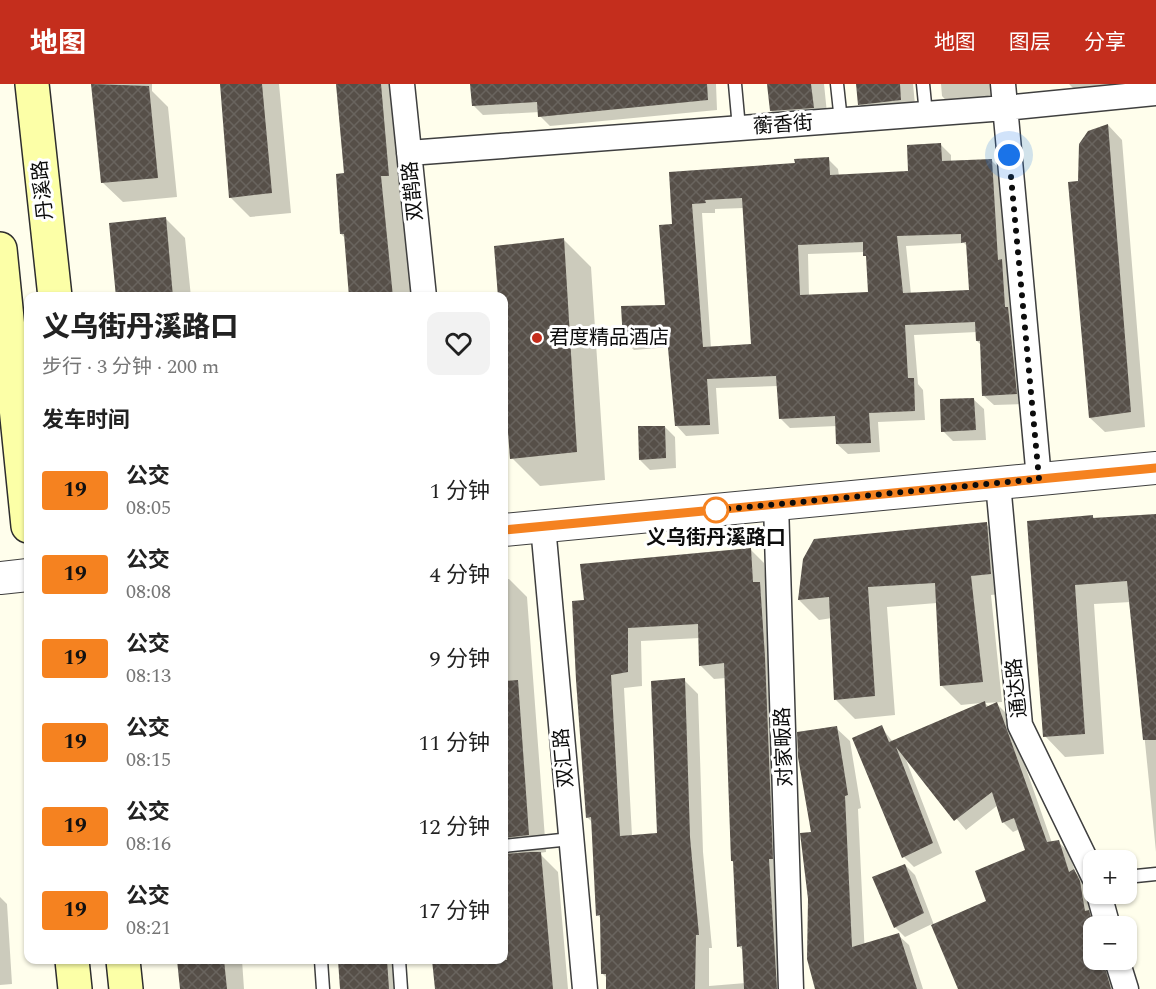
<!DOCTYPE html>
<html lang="zh">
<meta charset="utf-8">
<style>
:root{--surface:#fff;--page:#f2f2f2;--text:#222;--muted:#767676;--accent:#c42e1d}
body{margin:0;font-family:Spectral,"Noto Sans SC",serif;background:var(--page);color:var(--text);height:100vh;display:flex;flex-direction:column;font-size:22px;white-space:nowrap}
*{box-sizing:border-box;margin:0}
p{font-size:20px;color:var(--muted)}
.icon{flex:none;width:33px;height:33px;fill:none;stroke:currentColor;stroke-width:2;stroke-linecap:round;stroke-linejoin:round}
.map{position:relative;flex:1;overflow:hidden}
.details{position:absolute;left:24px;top:208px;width:484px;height:672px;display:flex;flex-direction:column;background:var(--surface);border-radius:12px;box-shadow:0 2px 4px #0004}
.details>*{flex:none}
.badge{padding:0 12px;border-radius:4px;font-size:21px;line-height:39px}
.fabs{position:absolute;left:1083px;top:766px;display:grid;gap:12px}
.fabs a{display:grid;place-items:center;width:54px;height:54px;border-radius:12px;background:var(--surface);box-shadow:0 2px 4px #0004;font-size:30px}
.you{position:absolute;width:30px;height:30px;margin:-15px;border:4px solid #fff;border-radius:50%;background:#1a73e8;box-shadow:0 0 0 9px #1a73e833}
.map>.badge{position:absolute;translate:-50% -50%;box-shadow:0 0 0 3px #fff}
h2{padding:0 18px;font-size:22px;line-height:54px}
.round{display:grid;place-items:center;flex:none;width:63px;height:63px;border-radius:12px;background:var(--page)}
.summary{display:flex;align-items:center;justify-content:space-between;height:102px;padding:0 18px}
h1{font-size:28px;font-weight:800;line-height:45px}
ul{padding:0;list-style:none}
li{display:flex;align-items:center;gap:18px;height:84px;padding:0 18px}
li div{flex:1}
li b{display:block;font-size:22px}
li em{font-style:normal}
li .badge{min-width:66px;font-weight:700;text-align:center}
header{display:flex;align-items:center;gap:36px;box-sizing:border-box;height:84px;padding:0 30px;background:var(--accent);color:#fff}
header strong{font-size:28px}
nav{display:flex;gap:33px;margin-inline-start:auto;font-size:21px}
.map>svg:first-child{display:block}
.shadow{fill:#0003;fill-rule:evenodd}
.building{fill:url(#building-cross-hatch);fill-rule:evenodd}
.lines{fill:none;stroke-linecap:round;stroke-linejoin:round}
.service-casing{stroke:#3f3f3f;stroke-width:15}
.minor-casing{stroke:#3f3f3f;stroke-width:27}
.tertiary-casing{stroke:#3f3f3f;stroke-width:34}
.secondary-casing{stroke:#2e2e2e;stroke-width:36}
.service{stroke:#fff;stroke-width:12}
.minor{stroke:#fff;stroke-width:24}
.tertiary{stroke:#fff;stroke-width:32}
.secondary{stroke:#fcffa7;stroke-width:33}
.line-casing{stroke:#fff;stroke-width:14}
.line{stroke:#f58220;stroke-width:9}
.walk{stroke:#0c0c0c;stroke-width:6;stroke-dasharray:0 10.8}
.poi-dot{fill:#c42e1d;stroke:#fff;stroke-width:2}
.stop-dot{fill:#fff;stroke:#f58220;stroke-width:3}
.labels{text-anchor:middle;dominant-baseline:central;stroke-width:6;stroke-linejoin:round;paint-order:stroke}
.street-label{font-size:20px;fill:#0c0c0c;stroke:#fff}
.poi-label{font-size:20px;fill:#0c0c0c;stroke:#fff;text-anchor:start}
.stop-label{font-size:20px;font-weight:bold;fill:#0c0c0c;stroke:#fff}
</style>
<header>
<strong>地图</strong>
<nav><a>地图</a><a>图层</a><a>分享</a></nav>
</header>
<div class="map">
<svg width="1156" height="905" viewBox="0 0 1156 905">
<defs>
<pattern id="building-cross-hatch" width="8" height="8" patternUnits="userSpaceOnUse" patternTransform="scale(1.5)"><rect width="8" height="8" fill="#564f48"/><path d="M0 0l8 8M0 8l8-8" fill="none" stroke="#69645e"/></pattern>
</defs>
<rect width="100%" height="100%" fill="#fffeec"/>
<path class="shadow" d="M93 0H152V7L168 23 177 113 123 118 102 98Z
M221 0H279L291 129 250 133 230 113Z
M338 0H399L408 112H401L411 213H351L345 154 341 150 345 91Z
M472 0H716L717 26 550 42 540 32V28L483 31 473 21Z
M769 0H824L828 39 787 42 771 27Z
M857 0H913L916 31 875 35 859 20Z
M941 0H996L998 22 957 28 942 12Z
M1069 0H1156L1083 14Z
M1108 41 1122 56 1145 343 1105 348 1090 334Z
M941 61 951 71V78L991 76 1001 86 1007 183 1011 187 1026 320 994 321 983 311 981 261 977 257V248L914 251 918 300 923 306 925 336 878 338 880 368 848 370 837 360V342L790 344 780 334 778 302 716 304 719 350 686 352 676 341 670 263 634 266 624 256 666 223 673 142 671 90 796 80 828 75 838 85 839 92 909 89ZM744 124 753 262 711 264 702 129H715V125ZM964 159 968 163 970 207 911 210 906 162ZM865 168 868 175 869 209 809 212 808 170Z
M165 134 185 154 191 213H117Z
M563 155 591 183 605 396 540 402 512 374 504 276V213H499Z
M973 315 984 325 986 356 953 357 943 347Z
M665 343 675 353 676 384 650 386 640 376Z
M1156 431V768L1131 518 1094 520 1104 670 1065 673 1045 652 1029 439 1092 432 1096 436Z
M986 440 1006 460 1010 509 991 511 1002 618 985 619 989 623 997 620 1007 630 1052 759 1058 758 1069 768 1075 788 1084 797 1090 809 1100 843H1094V876H1113L1118 905H961L932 840 905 853 895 843 905 781 915 791 934 841 988 818 1027 767 1020 745 1013 748 1003 738 998 721 966 746 905 673 942 769 914 783 904 773 881 643 893 658 981 619 961 621 941 601 937 519 887 523 895 631 855 635 835 615 832 534 819 536 799 516Z
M751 466 764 479 766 505 773 513 789 905H608L607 894 602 889 601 835 598 831 593 739 587 733 586 517ZM700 554V581L714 595 726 594 732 777 735 780 739 862 744 868 746 899 709 902V864H712L703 768 698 610 684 596 659 751 632 752 624 604 642 602 641 557Z
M504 495H509L527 513 546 768 539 769 558 788 568 905H437L435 876H504Z
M836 644 850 657 861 724 858 725 865 873 871 905H816L813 750Z
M0 813 7 820 12 900 0 901V905Z
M898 851 909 861 923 905H884Z
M178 876H242L244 905H182Z
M339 876H405L407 905H341Z"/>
<path class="building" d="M91 0 149 2 158 94 101 99Z
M220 0H262L272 109 229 114Z
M336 0H381L389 92H381L393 213H349L344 150H340L336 90 344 89Z
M470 0H707L708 16 538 33 537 18 472 22Z
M767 0H811L814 24 770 27Z
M856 0H900L901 16 858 21Z
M1108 40 1131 328 1089 334 1068 98 1078 97 1079 60 1088 47Z
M941 59 942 77 992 75 998 176 1002 175 1005 223H1008L1017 310 982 312 980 257H976L975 238 905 241 908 294H914L915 327 869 329 871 359 836 360 835 332 779 335 776 292 707 295 710 341 675 342 667 253 623 257 621 222 665 221 659 141 672 140 669 88 795 79 794 75 829 73 830 91 908 87 907 61ZM742 114 751 260 703 263 692 120 706 119 705 116ZM961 150V159L966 158 969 206 903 209 897 152ZM863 158V172H866L868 208 800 211 798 161Z
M166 133 173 213H116L109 139Z
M564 154 577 368 510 375 504 296V213H498L494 162Z
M974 314 976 346 941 348 940 315Z
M638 342H665L666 374 639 376Z
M1156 430V656H1143L1127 497 1075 501 1085 650 1043 653 1027 437 1093 431V434Z
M987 438 991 490 971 492 983 598 940 602 935 499 868 503 875 612 834 616 829 513 798 516 803 475 814 455Z
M751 464 753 498H760L765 573 773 775H769L777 905H744L742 862 737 863 733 777H731L724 579 699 582 698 540 628 544V588L611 591 620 752 657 749 651 597 685 594 690 753 699 851H696L695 905H606V890H601L600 831 596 832 591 733 586 734 576 596 572 517 584 516 580 480Z
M518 596 529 751 504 754V597Z
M985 617 986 623 997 618 1047 758 1059 756 1069 788 1074 785 1080 797 1085 827 1089 826 1094 844V876H1103L1111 905H958L931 841 986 817 975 787 1025 766 1014 734 1002 739 992 708 954 737 896 663 933 759 902 774 852 654 882 641 889 658Z
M837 642 848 711 845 712 852 863 899 849 917 905H815L807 875 808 815 800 749 811 748 798 673 797 648Z
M530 768H541L553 905H435L432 876H507L504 770Z
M905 780 924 829 894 844 872 793Z
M177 876H224L227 905H180Z
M338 876H387L389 905H340Z"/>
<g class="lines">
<defs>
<path id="service" d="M735 0 739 44
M837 0 841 37
M923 0 926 30
M504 762 571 755
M1126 793 1156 790
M321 876 323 905
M399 876 401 905"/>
<path id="minor" d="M402 0 424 213
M1003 0 1039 395
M409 69 1005 24 1156 9
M998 399 1020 641 1094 793
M776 420 791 905
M543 442 585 905
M1099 810 1108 843
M1117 876 1126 905"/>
<path id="tertiary" d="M504 446 1156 384
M0 494 28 491"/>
<path id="secondary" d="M32 0 55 213
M0 165 28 442
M72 876 75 905
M123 876 126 905"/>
</defs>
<use href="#service" class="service-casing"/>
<use href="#minor" class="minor-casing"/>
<use href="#tertiary" class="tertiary-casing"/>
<use href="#secondary" class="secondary-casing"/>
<use href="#service" class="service"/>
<use href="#minor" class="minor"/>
<use href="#tertiary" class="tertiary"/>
<use href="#secondary" class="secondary"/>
</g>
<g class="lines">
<defs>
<path id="line" d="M504 446 1156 384"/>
</defs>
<use href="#line" class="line-casing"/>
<use href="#line" class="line"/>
<path class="walk" d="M716 426 706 427 1039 395 1009 71"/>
</g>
<circle class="poi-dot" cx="537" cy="254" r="6"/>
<circle class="stop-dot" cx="716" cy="426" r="12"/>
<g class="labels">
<g class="street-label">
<text transform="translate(783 41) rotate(-4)">蘅香街</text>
<text transform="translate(43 106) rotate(-96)">丹溪路</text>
<text transform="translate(413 107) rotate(-96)">双鹊路</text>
<text transform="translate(1017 604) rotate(-96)">通达路</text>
<text transform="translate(784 663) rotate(-92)">对家畈路</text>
<text transform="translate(564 674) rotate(-95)">双汇路</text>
</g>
<g class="poi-label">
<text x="549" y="254">君度精品酒店</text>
</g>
<g class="stop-label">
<text x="716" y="454">义乌街丹溪路口</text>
</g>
</g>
</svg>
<div class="fabs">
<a>+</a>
<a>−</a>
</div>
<div class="you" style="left:1009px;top:71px"></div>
<section class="details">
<div class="summary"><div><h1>义乌街丹溪路口</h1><p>步行 · 3 分钟 · 200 m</p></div><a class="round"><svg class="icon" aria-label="heart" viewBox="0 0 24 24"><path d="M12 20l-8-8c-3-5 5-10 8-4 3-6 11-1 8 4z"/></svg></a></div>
<h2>发车时间</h2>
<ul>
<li><span class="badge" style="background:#f58220;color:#111">19</span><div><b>公交</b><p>08:05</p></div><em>1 分钟</em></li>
<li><span class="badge" style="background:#f58220;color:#111">19</span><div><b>公交</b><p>08:08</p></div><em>4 分钟</em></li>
<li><span class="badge" style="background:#f58220;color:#111">19</span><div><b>公交</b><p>08:13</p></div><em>9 分钟</em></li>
<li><span class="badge" style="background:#f58220;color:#111">19</span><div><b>公交</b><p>08:15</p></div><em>11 分钟</em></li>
<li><span class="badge" style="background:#f58220;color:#111">19</span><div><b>公交</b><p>08:16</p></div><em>12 分钟</em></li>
<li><span class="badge" style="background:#f58220;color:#111">19</span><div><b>公交</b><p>08:21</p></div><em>17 分钟</em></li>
</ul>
</section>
</div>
